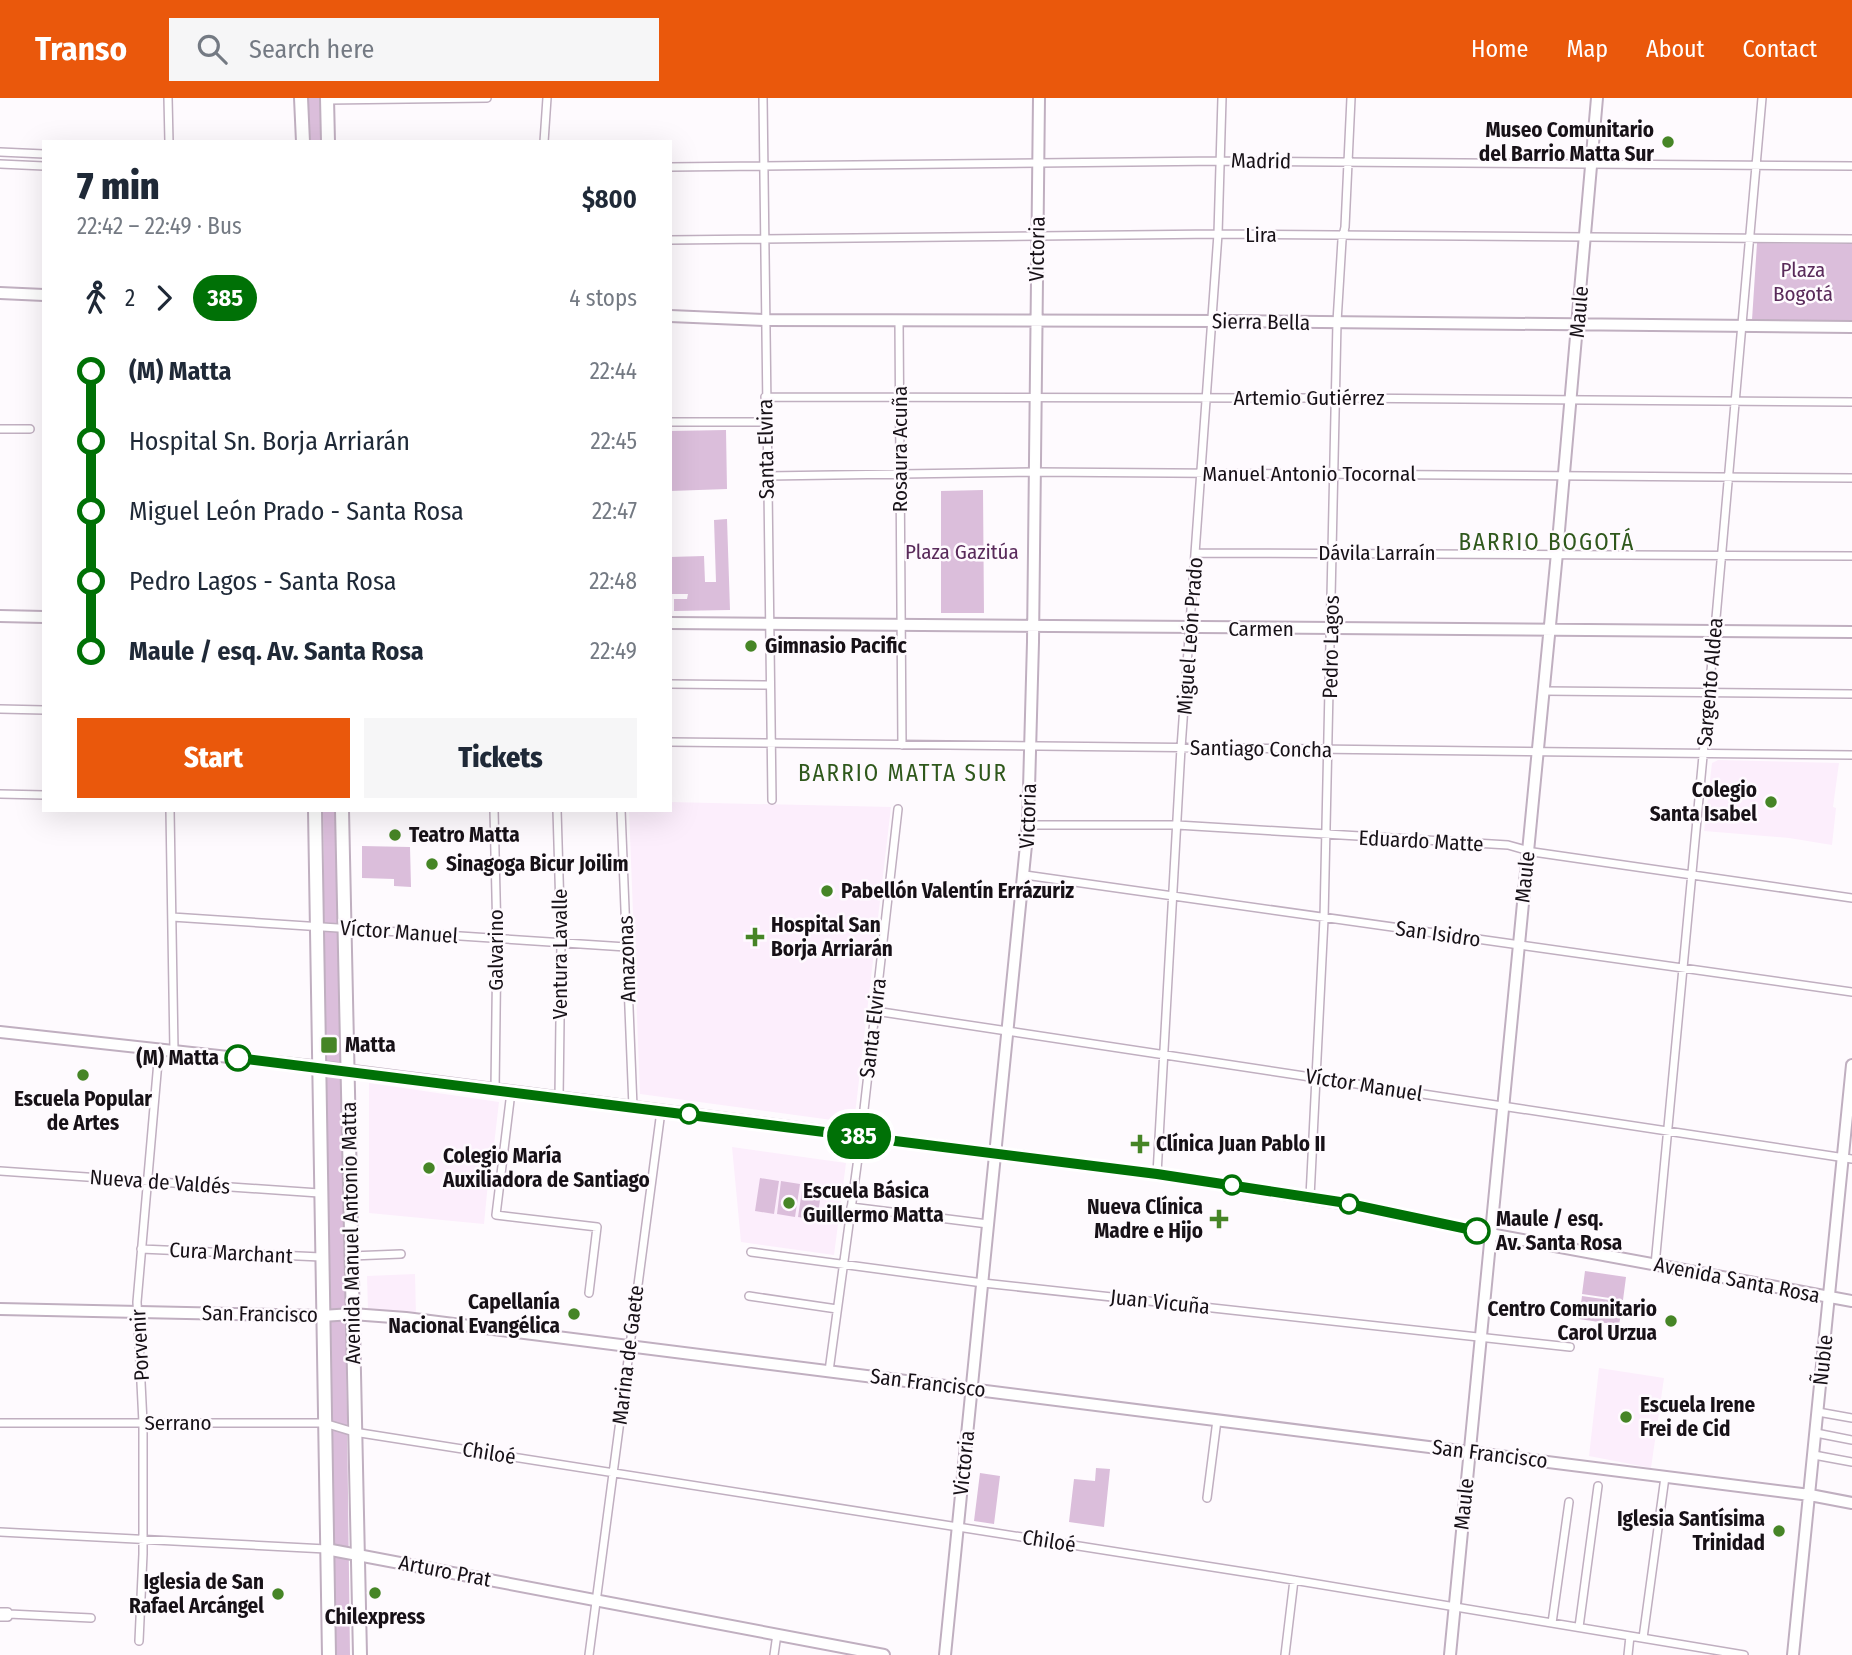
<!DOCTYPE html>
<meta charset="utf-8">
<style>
:root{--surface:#fff;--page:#f6f6f7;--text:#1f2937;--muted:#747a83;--accent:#ea580c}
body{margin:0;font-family:"Fira Sans Condensed",sans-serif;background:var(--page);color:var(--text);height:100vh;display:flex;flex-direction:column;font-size:26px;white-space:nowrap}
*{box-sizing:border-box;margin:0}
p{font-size:23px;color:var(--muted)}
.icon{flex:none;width:38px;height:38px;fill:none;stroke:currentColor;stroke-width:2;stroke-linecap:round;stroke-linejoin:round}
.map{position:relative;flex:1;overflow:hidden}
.side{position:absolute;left:42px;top:42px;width:630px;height:672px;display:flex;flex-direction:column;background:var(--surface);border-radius:0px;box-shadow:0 7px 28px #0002}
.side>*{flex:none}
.badge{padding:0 14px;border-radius:23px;font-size:24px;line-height:46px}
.map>.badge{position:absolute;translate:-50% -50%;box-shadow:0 0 0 4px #fff}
.legs{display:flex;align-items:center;gap:10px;height:77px;padding:0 35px;font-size:23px}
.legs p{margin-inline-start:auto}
.overview{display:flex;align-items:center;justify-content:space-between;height:119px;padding:0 35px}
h1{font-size:38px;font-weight:800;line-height:52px}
.button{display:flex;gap:14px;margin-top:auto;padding:14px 35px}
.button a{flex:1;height:80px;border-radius:0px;background:var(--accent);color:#fff;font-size:28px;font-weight:800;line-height:80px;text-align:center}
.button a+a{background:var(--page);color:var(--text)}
ul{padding:0 35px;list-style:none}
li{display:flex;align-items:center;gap:24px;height:70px;font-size:26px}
li i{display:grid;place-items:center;width:10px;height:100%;margin:0 9px;background:currentColor}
li i::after{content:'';width:18px;height:18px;margin:-9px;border:5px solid;border-radius:50%;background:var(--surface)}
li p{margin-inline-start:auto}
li:first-child i{background:linear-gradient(#0000 50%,currentColor 0)}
li:last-child i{background:linear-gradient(currentColor 50%,#0000 0)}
header{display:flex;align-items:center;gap:42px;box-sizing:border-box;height:98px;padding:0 35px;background:var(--accent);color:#fff}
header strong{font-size:33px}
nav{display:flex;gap:38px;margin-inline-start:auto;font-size:24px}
.search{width:490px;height:63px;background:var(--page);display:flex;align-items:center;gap:18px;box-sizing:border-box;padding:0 24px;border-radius:0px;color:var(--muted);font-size:26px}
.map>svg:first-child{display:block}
.built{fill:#fceefc}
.green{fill:#dbbedb}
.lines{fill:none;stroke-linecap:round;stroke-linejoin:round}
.street-casing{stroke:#c0afc0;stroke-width:10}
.secondary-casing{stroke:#c0afc0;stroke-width:14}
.primary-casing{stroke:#c0afc0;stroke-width:16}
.street{stroke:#fff;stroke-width:7}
.secondary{stroke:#fff;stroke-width:10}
.primary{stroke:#fff;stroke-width:12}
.line-1-casing{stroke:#fff;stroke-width:16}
.line-1{stroke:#007106;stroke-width:10}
.poi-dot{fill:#468526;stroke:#fefafe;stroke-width:2.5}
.stop-1-dot{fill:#fff;stroke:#007106;stroke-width:3.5}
.labels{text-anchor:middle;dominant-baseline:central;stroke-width:5;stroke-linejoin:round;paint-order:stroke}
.poi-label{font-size:21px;font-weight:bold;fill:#171117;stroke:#fefafe;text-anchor:start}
.street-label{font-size:21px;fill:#171117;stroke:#fefafe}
.park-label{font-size:21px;fill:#592a5a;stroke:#fefafe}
.stop-label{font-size:21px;font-weight:bold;fill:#171117;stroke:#fefafe;text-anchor:end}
.neighbourhood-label{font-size:23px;letter-spacing:2px;fill:#2f581c;stroke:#fefafe}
</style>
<header>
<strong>Transo</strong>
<div class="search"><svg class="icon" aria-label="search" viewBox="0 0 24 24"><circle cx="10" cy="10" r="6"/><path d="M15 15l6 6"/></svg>Search here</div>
<nav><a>Home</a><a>Map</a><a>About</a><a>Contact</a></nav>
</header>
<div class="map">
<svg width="1852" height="1557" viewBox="0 0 1852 1557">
<rect width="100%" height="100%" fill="#fefafe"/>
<path class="built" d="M1718 662 1839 665 1833 709 1836 710 1832 747 1789 740 1704 733 1712 665Z
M670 704 891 709 854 1025 640 996 629 712H670Z
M369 985 499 1004 494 1047 491 1054 484 1126 369 1115Z
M732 1049 846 1065 834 1157 741 1144Z
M415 1176 416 1217 368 1212 367 1178Z
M1599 1270 1664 1280 1651 1370 1589 1358Z"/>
<path class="green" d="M308 0H320L321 44H308Z
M1757 145 1852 146V223L1752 222Z
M726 332 727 391 670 393V333Z
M983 392 984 515H941V393Z
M727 421 730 512 674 513V501H687L688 496H670V459L704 458 705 484H716L714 422Z
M323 712H337L343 993 350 1557H336L330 1349Z
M362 748 410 749 411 789 394 788V781L362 780Z
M760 1080 779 1083 774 1116 755 1113Z
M781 1083 800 1086 795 1119 777 1116Z
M803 1086 822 1089 817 1122 798 1119Z
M1585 1173 1626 1179 1623 1202 1582 1196Z
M1582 1198 1623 1204 1619 1227 1579 1221Z
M1096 1370 1110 1371 1104 1429 1069 1424 1074 1381 1095 1383Z
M980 1375 1000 1378 994 1426 974 1423Z"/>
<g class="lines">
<defs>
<path id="street" d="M168 0 169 44
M763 0 772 702
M327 2 487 0
M544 44 547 0
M0 54 44 56
M0 66 44 68
M670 69 1221 63 1852 68
M670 142 1218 136 1852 141
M899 223 902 647
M765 299 1336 300 1852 304
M670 324H766
M0 331H30
M767 378 1035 374 1852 380
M1196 455 1852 458
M670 586 770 587
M1544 593 1852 596
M0 611 44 612
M670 644 1852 657
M0 696 44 697
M170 712 174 953
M494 712 497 840 495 992
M557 712 561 845 559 1000
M621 712 633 1009
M1028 727H1177L1508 747 1533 754 1852 800
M1025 777 1852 894
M172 819 626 849
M875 913 1852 1061
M511 994 496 1117 597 1129 589 1195
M0 1073 319 1095
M1157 1076 1181 650 1218 136 1222 0
M1310 1099 1324 821 1337 224 1342 142 1345 129 1351 0
M851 1109 988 1126
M141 1151 321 1159
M751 1154 983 1185 1570 1249
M351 1158 401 1156
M1655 1167 1716 520 1762 0
M749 1198 837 1211
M829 1273 861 1038 898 711
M1818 1314 1852 1320
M0 1325H324L354 1334 1263 1477 1744 1557
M1816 1335 1852 1342
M1814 1357 1852 1364
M1207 1400 1217 1322
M0 1434 326 1451
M0 1514H8L9 1516
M0 1519H8L9 1516 91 1520
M1552 1525 1569 1404
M1579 1529 1598 1388
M1643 1540 1665 1379
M139 1543 143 1456V1325L137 1204 159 952
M589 1557 661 1013
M774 1557 777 1536
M1285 1557 1294 1482
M1628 1557 1630 1538"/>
<path id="secondary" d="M0 195 44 197
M670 218 764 222 1225 223 1852 229
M0 518 44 519
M670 525 1852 534
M0 934 330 970 1157 1076 1360 1108 1490 1136 1852 1203
M0 1211 322 1218 352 1216 406 1220 1810 1397 1852 1405
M326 1451 884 1557
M945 1557 1028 727 1033 544 1039 0
M1450 1557 1557 455 1597 0
M1793 1557 1852 967"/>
<path id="primary" d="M301 0 303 44
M327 0 328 44
M315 712 329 1557
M342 712 360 1557"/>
</defs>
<use href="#street" class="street-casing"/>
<use href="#secondary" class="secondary-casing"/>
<use href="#primary" class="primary-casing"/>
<use href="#street" class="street"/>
<use href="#secondary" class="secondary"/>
<use href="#primary" class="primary"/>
</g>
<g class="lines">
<defs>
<path id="line-1" d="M238 960 1157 1076 1340 1104 1477 1133"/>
</defs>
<use href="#line-1" class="line-1-casing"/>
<use href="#line-1" class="line-1"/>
</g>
<g class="poi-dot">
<circle cx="1668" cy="44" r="7"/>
<circle cx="751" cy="548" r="7"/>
<circle cx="1771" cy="704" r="7"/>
<circle cx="395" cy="737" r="7"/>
<circle cx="432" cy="766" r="7"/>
<circle cx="827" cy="793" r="7"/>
<path d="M751.5 828.5h7v7h7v7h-7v7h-7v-7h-7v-7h7z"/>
<rect x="320" y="938" width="18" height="18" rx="3.5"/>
<circle cx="83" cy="977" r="7"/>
<path d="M1136.5 1035.5h7v7h7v7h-7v7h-7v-7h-7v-7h7z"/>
<circle cx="429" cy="1070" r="7"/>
<circle cx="789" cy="1105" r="7"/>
<path d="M1215.5 1110.5h7v7h7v7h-7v7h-7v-7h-7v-7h7z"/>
<circle cx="574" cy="1216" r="7"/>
<circle cx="1671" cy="1223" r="7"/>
<circle cx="1626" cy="1319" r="7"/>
<circle cx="1779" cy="1433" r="7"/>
<circle cx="375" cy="1495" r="7"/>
<circle cx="278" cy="1496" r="7"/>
</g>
<g class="stop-1-dot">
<circle cx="238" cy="960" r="12"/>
<circle cx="689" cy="1016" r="9"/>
<circle cx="1232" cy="1087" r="9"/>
<circle cx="1349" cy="1106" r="9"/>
<circle cx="1477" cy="1133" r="12"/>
</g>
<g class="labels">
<g class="poi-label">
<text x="1654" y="32" text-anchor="end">Museo Comunitario<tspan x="1654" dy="24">del Barrio Matta Sur</tspan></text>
<text x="765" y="548">Gimnasio Pacific</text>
<text x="1757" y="692" text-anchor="end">Colegio<tspan x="1757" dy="24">Santa Isabel</tspan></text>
<text x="409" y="737">Teatro Matta</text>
<text x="446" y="766">Sinagoga Bicur Joilim</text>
<text x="841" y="793">Pabellón Valentín Errázuriz</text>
<text x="771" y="827">Hospital San<tspan x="771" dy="24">Borja Arriarán</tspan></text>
<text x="345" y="947">Matta</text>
<text x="83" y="1001" text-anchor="middle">Escuela Popular<tspan x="83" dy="24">de Artes</tspan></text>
<text x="1156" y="1046">Clínica Juan Pablo II</text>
<text x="443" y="1058">Colegio María<tspan x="443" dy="24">Auxiliadora de Santiago</tspan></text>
<text x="803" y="1093">Escuela Básica<tspan x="803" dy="24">Guillermo Matta</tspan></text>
<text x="1203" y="1109" text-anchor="end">Nueva Clínica<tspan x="1203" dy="24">Madre e Hijo</tspan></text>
<text x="560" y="1204" text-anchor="end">Capellanía<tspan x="560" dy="24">Nacional Evangélica</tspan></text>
<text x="1657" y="1211" text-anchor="end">Centro Comunitario<tspan x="1657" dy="24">Carol Urzua</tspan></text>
<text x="1640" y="1307">Escuela Irene<tspan x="1640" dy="24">Frei de Cid</tspan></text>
<text x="1765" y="1421" text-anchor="end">Iglesia Santísima<tspan x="1765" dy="24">Trinidad</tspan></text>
<text x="264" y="1484" text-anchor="end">Iglesia de San<tspan x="264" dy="24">Rafael Arcángel</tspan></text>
<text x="375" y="1519" text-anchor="middle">Chilexpress</text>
</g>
<g class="street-label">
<text transform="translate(1261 63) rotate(1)">Madrid</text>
<text x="1261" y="137">Lira</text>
<text transform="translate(1037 151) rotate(-89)">Victoria</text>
<text transform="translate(1579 214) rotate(-85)">Maule</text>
<text transform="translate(1261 224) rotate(1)">Sierra Bella</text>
<text x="1309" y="300">Artemio Gutiérrez</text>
<text transform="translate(766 351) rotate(-91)">Santa Elvira</text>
<text transform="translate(900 351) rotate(-90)">Rosaura Acuña</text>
<text x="1309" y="376">Manuel Antonio Tocornal</text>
<text x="1377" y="455">Dávila Larraín</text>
<text x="1261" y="531">Carmen</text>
<text transform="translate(1190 538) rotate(-86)">Miguel León Prado</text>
<text transform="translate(1331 549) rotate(-89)">Pedro Lagos</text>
<text transform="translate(1710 584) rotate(-85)">Sargento Aldea</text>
<text transform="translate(1261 651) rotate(1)">Santiago Concha</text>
<text transform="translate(1028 718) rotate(-88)">Victoria</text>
<text transform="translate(1421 743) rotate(3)">Eduardo Matte</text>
<text transform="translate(1525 779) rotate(-84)">Maule</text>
<text transform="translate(399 834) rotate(4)">Víctor Manuel</text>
<text transform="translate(1438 836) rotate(8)">San Isidro</text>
<text transform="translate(496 852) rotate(-90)">Galvarino</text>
<text transform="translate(560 856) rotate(-90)">Ventura Lavalle</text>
<text transform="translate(627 861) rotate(-92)">Amazonas</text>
<text transform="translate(873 930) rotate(-83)">Santa Elvira</text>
<text transform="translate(1364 987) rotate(9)">Víctor Manuel</text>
<text transform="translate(160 1084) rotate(4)">Nueva de Valdés</text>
<text transform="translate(351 1135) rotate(-91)">Avenida Manuel Antonio Matta</text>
<text transform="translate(231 1155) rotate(3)">Cura Marchant</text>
<text transform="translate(1737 1182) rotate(11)">Avenida Santa Rosa</text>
<text transform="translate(1160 1204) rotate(6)">Juan Vicuña</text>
<text transform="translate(260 1216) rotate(1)">San Francisco</text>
<text transform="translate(140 1247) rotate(-93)">Porvenir</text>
<text transform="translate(628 1257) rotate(-83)">Marina de Gaete</text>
<text transform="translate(1823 1262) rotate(-84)">Ñuble</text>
<text transform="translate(928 1285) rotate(7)">San Francisco</text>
<text x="178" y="1325">Serrano</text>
<text transform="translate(489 1355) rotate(9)">Chiloé</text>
<text transform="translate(1490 1356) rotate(7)">San Francisco</text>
<text transform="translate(964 1365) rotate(-84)">Victoria</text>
<text transform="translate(1464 1406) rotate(-84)">Maule</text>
<text transform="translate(1049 1443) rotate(9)">Chiloé</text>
<text transform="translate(445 1473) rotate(11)">Arturo Prat</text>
</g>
<g class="park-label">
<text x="1803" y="172">Plaza<tspan x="1803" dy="24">Bogotá</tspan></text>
<text x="962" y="454">Plaza Gazitúa</text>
</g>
<g class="stop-label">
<text x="219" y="960">(M) Matta</text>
<text x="1496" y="1121" text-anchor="start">Maule / esq.<tspan x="1496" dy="24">Av. Santa Rosa</tspan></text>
</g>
<g class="neighbourhood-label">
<text x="1547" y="444">BARRIO BOGOTÁ</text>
<text x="903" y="675">BARRIO MATTA SUR</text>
</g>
</g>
</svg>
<b class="badge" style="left:859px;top:1038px;background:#007106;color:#fff">385</b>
<section class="side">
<div class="overview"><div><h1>7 min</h1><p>22:42 – 22:49 · Bus</p></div><b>$800</b></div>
<div class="legs"><svg class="icon" aria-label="walk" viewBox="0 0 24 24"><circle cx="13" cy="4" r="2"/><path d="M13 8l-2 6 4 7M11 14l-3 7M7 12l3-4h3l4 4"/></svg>2<svg class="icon" aria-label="forward" viewBox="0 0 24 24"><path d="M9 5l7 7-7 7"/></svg><b class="badge" style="background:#007106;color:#fff">385</b><p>4 stops</p></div>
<ul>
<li><i style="color:#007106"></i><b>(M) Matta</b><p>22:44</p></li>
<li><i style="color:#007106"></i><span>Hospital Sn. Borja Arriarán</span><p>22:45</p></li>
<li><i style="color:#007106"></i><span>Miguel León Prado - Santa Rosa</span><p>22:47</p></li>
<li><i style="color:#007106"></i><span>Pedro Lagos - Santa Rosa</span><p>22:48</p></li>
<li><i style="color:#007106"></i><b>Maule / esq. Av. Santa Rosa</b><p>22:49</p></li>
</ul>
<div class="button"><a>Start</a><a>Tickets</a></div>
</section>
</div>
